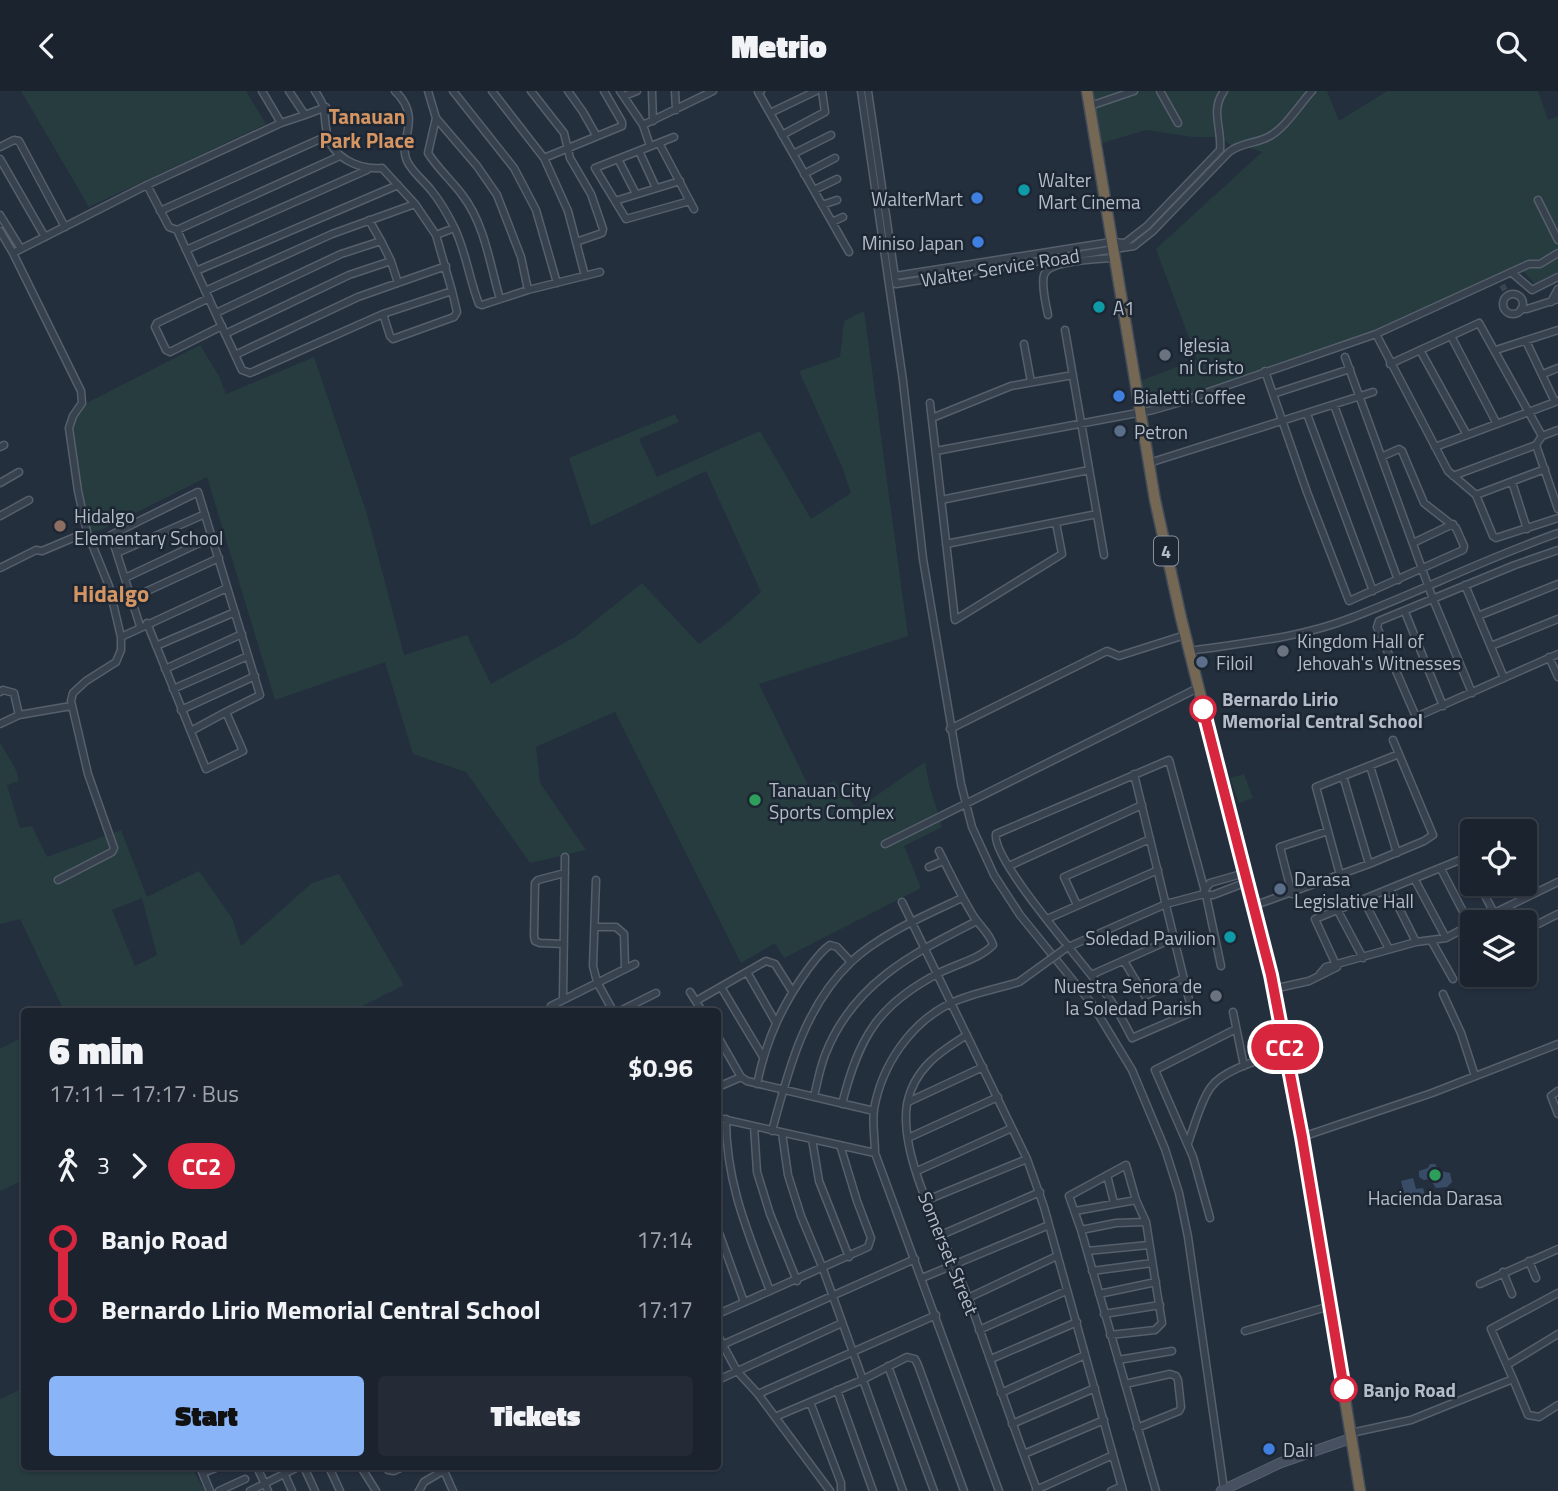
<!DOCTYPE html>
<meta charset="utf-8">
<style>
:root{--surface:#1b232e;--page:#242b36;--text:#f1f3f6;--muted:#a0a4aa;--line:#39404a;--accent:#8ab4f8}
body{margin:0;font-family:"Titillium Web",sans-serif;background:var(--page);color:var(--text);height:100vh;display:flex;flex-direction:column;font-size:26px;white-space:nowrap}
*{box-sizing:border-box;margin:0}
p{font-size:23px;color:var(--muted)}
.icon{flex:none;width:38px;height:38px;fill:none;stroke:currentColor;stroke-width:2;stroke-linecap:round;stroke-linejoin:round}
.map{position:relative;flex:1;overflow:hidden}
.details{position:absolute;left:21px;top:917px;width:700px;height:462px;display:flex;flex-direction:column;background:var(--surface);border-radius:7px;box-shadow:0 2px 5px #0004,0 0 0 2px var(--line)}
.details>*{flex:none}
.badge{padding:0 14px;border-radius:23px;font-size:24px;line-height:46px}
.buttons{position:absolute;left:1460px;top:728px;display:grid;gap:14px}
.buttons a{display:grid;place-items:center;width:77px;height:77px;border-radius:7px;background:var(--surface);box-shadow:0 2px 5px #0004,0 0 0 2px var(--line);font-size:35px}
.map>.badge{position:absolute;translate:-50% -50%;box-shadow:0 0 0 4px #fff}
.legs{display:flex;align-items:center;gap:10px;height:77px;padding:0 28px;font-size:23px}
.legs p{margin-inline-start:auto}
.summary{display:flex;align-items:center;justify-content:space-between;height:119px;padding:0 28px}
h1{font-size:38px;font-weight:800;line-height:52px}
.button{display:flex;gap:14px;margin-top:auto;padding:14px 28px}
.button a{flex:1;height:80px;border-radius:7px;background:var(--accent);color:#111;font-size:28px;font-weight:800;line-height:80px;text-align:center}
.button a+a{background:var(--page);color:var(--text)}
ul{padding:0 28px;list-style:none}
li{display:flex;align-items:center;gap:24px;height:70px;font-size:26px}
li i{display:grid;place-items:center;width:10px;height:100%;margin:0 9px;background:currentColor}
li i::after{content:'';width:18px;height:18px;margin:-9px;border:5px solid;border-radius:50%;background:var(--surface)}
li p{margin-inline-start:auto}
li:first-child i{background:linear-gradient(#0000 50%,currentColor 0)}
li:last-child i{background:linear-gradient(currentColor 50%,#0000 0)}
header{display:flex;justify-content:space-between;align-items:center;height:91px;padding:0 28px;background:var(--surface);font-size:32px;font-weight:800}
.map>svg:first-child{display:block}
.green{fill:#263c3f;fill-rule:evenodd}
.water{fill:#394c67}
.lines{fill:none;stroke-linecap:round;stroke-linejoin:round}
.street-tunnel{stroke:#3a4453;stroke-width:6;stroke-dasharray:6 3;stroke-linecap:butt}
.street-casing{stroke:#565f6c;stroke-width:9}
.secondary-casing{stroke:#565f6c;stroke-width:11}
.highway-casing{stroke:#434c59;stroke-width:13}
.street{stroke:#38414e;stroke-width:6}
.secondary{stroke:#465061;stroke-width:9}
.highway{stroke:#746855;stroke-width:10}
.street-bridge-casing{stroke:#565f6c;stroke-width:9;stroke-linecap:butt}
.street-bridge{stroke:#38414e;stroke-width:6}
.line-1-casing{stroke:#fff;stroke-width:16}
.line-1{stroke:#d7263d;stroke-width:10}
.culture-dot{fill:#0f9aa8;stroke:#1d2633;stroke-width:2.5}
.shop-dot{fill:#3f7fe0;stroke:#1d2633;stroke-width:2.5}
.worship-dot{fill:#6b7280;stroke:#1d2633;stroke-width:2.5}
.service-dot{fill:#5c6f8a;stroke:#1d2633;stroke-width:2.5}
.education-dot{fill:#8d6e63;stroke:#1d2633;stroke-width:2.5}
.stop-1-dot{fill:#fff;stroke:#d7263d;stroke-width:3.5}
.leisure-dot{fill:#2e9e5b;stroke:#1d2633;stroke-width:2.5}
.labels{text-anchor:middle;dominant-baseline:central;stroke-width:5;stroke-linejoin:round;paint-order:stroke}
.shield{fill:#1d2633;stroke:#878f9c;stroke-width:2}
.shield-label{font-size:18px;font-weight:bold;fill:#b4bcc9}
.poi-label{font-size:19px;fill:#b4bcc9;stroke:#1d2633;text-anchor:start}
.street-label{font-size:19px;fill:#b4bcc9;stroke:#1d2633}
.stop-label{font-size:19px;font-weight:bold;fill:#b4bcc9;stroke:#1d2633;text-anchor:start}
.neighbourhood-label{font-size:21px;font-weight:bold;fill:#d59563;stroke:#1d2633}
.quarter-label{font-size:23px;font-weight:bold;fill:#d59563;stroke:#1d2633}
</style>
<header><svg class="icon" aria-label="back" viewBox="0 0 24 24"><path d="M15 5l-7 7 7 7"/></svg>Metrio<svg class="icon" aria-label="search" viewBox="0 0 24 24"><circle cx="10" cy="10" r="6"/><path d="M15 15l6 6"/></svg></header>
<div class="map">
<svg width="1558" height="1400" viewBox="0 0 1558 1400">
<rect width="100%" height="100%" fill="#242f3e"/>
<path class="green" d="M21 0H246L266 33 89 116Z
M1087 0H1327L1339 30 1387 0H1538L1548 29 1558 25V181L1535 193 1524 181 1353 255 1210 302 1140 322 1135 292 1197 268 1156 158 1262 61 1240 54 1234 57 1220 46H1193L1146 39 1096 54Z
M864 220 908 545 759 593 811 700 834 690 857 718 925 671 929 693 942 736 904 755 921 797 784 867 775 852 741 872 615 621 536 656 540 692 586 759 530 772 466 681 413 663 385 571 275 609 207 386 101 439 87 441 70 336 81 315 200 254 219 285 226 303 314 266 367 423 404 564 467 544 491 593 575 546 642 492 699 553 727 532 761 501 706 380 591 435 569 367 675 323 679 331 639 348 657 386 760 340 811 428 851 402 843 378 799 280 840 266 844 230Z
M0 651 16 679 19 690 7 694 20 737 32 735 47 766 121 739 147 806 199 780 232 827 241 855 312 792 339 783 404 894 352 920H64L20 828 0 833ZM142 807 157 864 135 875 112 819Z
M1244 683 1253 707 1239 712 1230 687Z
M24 945V1089L0 1100V958Z
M24 1297V1376H85L87 1380 95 1376H191L205 1400H0V1308Z"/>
<path class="water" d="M1430 1073H1435L1440 1080 1450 1082 1452 1091 1447 1096 1436 1097 1430 1088 1424 1089 1419 1086V1080L1428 1077Z
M1413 1087 1416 1098 1423 1097 1426 1107 1407 1113 1401 1090Z"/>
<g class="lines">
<path class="street-tunnel" d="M1502 194 1506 201"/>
<defs>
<path id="street" d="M262 0 281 32 305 24 289 0
M315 0C329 21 322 20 327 42 332 67 359 79 382 77L415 113 436 144 454 137
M395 0C424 28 397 49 407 70 412 81 424 90 431 99 440 110 448 124 454 136 466 160 469 188 479 213L482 214 528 199 600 181
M428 0 436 27 477 75 497 104 521 166 528 199
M453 0 514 77 536 119 557 192
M492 0 544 67 568 120 585 185
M531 0 564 42 570 67 591 103 603 138 602 142 576 151
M568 0 583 21 596 44
M620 0 643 34 650 55
M652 0 653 30
M675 0 676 19
M761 0 758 1 849 161
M861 0 903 290 923 468 961 693 972 736 994 784 1020 824 1092 913 1132 979 1165 1058 1179 1102 1188 1146 1224 1398
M868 0 896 193 1134 155 1153 140 1229 61C1242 51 1256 53 1270 45 1286 36 1299 14 1312 0
M1160 0 1178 32
M624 5 637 0
M1090 15 1134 0
M770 22 816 0
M305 24 326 16
M436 27 428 62C438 78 452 90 463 105 485 134 490 174 500 208
M643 34 713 0
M782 44 825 21 822 0
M674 46 595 77 626 128 690 110
M659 52 694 118
M0 56 14 49 19 50 65 136
M639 60 656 97
M793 63 831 44
M544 67 622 35V31L604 0
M0 68 45 146
M618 68 636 103
M804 83 835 67
M147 94 169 136 177 139 242 279 250 282 383 223 452 200 436 144
M814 99 837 88
M1538 109 1558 149
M615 110 680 90
M822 114 837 109
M160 120 327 45
M0 124 21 158
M369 129 381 150
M832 131 843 126
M177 139 340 65
M0 140 13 162 81 300 82 312 73 325 69 337 78 400 87 441 109 495 121 546V559L116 571 86 590 73 602 71 610 88 683 114 757 112 761 58 789
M186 159 367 79
M13 162 147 94 281 32
M196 180 398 94
M1511 181 1532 199 1558 186
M895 185 1111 151 1125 152 1147 135 1220 59C1222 37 1210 19 1224 0
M205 200 332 143 415 113
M1503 213a10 10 0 1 1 20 0a10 10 0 1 1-20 0Z
M209 207 157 232 155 236 166 259 170 261 222 235
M1551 211 1558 198
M1521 218H1527L1558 208
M216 222 341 163 381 150 391 170
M383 223 390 245 393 248 454 226 457 221 452 200
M1048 224C1046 213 1041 195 1044 184 1049 169 1101 168 1114 167
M1065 239 1104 464
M225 243 349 184 391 170 398 192
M1376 243 1448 380 1476 404 1493 445 1496 447 1558 427
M1451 245 1497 333
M1526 250 1555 311
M1024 253 1031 291
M1420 259 1467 344
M1496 259 1558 239
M235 264 358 206 446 175
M1345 266 1433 508 1472 602
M1390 273 1479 232 1542 345
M1265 280 1307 401 1349 510 1463 459 1464 455 1456 437 1424 412 1402 360 1399 358 1381 366
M1543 283 1558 277
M1273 303 1350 278
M930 312 955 529 1062 463 1056 432
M1334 314 1398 489
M1307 323 1373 500
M932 327 1011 295 1073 284
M1536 354 1558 418
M0 356 4 354
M1435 356 1558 310
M936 360 1153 319 1174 313 1376 243 1529 173H1540L1558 162
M1149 372 1373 301
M1453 385 1536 354 1542 345 1558 339
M1512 391 1527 438
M0 392 19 381
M1476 404 1545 378
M941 409 1089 379
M0 425 29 409
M1413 452 1453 433
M946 453 1097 423
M1558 459 1515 474 1379 530 1377 536 1416 626 1558 563
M117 462 205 423
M0 477 36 459 42 460 87 441
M125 487 212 446
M1465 494 1504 587
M132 507 219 467
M1405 521 1443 615
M1478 525 1558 493
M140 535 111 444 198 401 260 604 226 621 243 660 206 678 147 532
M121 546 227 497
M156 555 235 521
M1491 555 1558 528
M1189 560C1243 552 1300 547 1351 527 1421 500 1487 467 1558 442
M1549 566 1558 586
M165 578 242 543
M173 598 248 565
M0 601 3 599 14 602 19 624
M181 619 255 585
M0 633 19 624 71 615
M950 638 1107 560 1119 565 1185 544
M191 640 226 621
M1370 675 1397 762
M1134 683 1192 921 1132 947C1126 935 1119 922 1111 910 1092 881 991 770 996 743L1169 669 1206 804 1221 875
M1343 685 1369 773
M885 753 1198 597
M1466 767 1472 779
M1009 775 1142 714
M929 776 943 770
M1441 778 1470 834
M1340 784 1316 696 1399 663
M596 789 593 875 597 891 613 920
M1415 789 1446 847
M1524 790 1531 804
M1479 793 1494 822
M1390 799 1416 851
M1204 800 1210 792 1245 782
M1292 803 1280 756 1328 740
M1364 810 1389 858
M902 811 1027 1068 1044 1116 1123 1400
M1077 814 1064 786 1150 748
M1253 815 1369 773 1424 750 1433 744 1393 649
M1338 820 1363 867
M1047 828 1158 779
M1476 831 1558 791
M595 836H616L624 843 625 877
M1524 840 1558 823
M1431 849 1453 888
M564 853 540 852 535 850 534 845 535 792 538 789 565 782
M1066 857 1166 813 1200 804H1213L1247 791
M1124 870 1145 905 1184 887
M1337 876 1315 828 1472 764
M747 881 775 930
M1320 883 1326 876 1416 851 1446 847 1472 833
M1091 884 1174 847
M721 896 763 966
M1273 898 1309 890 1337 876
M690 901 702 920
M1443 903 1461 942 1475 985
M563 907 565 766
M696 910 766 870 775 873 792 900
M551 915 635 873
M620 920 656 902
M1233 921 1244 975
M967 944C939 961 914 978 907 1013 898 1069 949 1156 969 1209 992 1272 1013 1336 1037 1399
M718 946 741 986 747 990 874 1020
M757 993C766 949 782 914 808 878 815 869 821 860 830 854L837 856 851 871
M718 996 741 986
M1558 1000 1551 1005 1558 1023
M814 1006C817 992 820 977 825 964 853 892 912 863 977 830
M908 1011 983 976
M842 1013C859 946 878 913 941 881 957 873 981 867 993 854 990 843 980 835 974 826 961 805 950 782 939 760
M718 1027 875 1062
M726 1028C726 1092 748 1142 770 1200
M754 1035 757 1081 770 1123 797 1190
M772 1040C788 980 804 916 851 871 879 844 926 824 962 807
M782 1042 788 1084 801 1125 823 1178 903 1400
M1302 1046 1432 1002 1558 953
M908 1047 998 1006
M812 1048 819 1090 849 1166
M1188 1052C1194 1036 1201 1009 1211 996 1225 977 1264 968 1286 960
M917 1080 1012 1037
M1107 1084 1114 1112
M927 1109 1027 1068
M1075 1120 1136 1109
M1210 1127 1193 1066 1155 979 1236 938
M718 1139 744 1211
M1081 1139 1116 1132 1146 1131
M941 1144 1040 1101
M1087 1160 1149 1154
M1529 1170 1536 1187
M1092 1180 1152 1172
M1503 1181 1512 1203
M922 1187 1049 1134
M1480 1193 1558 1158
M1099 1203 1156 1191
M968 1207 1057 1165
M718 1223 868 1156 871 1147 857 1110 840 1054
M1104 1223 1160 1214
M979 1239 1066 1200
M1245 1240 1330 1215
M1110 1244 1155 1239 1162 1232 1146 1131 1136 1109 1126 1074 1069 1105 1081 1139 1156 1400
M718 1245 737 1280 758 1303 830 1400
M722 1254 915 1168
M991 1268 1077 1231
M1118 1269 1172 1260
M1507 1274 1558 1243
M888 1275 934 1400
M1513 1288 1491 1238 1558 1202
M718 1289 842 1232
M1125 1293 1170 1283 1176 1285 1178 1289 1181 1316 1179 1320 1137 1337
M837 1299 873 1400
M1001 1302 1085 1264
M758 1303 936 1224
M810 1311 841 1392V1400
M775 1326 862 1289 907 1266 915 1268 918 1274 964 1400
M1012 1333 1095 1297
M1351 1342 1411 1329 1513 1288 1528 1324 1539 1326 1558 1314
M1024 1363 1104 1329
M200 1376 210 1400
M257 1376 268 1400
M304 1376 315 1400
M329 1376 340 1400
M361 1376 376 1400
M386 1376 388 1379 394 1380 403 1376
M203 1382 218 1376
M284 1382 292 1400
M1036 1399 1113 1364
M219 1400 245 1388
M250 1400 298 1376
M419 1400 424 1391 441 1381 445 1382 453 1400
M999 1400 875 1062C875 1048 872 1032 874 1018 882 974 910 932 951 912 972 902 997 898 1019 891
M1111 1400 1122 1395"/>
<path id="secondary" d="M1221 1400 1280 1372 1352 1347"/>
<path id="highway" d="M1087 0 1155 409 1181 527 1271 884 1302 1046 1360 1400"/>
</defs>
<use href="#street" class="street-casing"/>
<use href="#secondary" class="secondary-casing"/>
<use href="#highway" class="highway-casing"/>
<use href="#street" class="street"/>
<use href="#secondary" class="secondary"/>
<use href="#highway" class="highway"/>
<defs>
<path id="street-bridge" d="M1019 891 1066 857"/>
</defs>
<use href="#street-bridge" class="street-bridge-casing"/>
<use href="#street-bridge" class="street-bridge"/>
</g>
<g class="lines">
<defs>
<path id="line-1" d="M1203 618 1271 884 1302 1046 1344 1298"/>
</defs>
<use href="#line-1" class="line-1-casing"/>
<use href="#line-1" class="line-1"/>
</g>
<g class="culture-dot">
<circle cx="1024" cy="99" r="7"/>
<circle cx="1099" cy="216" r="7"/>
<circle cx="1230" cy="846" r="7"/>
</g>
<g class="shop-dot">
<circle cx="977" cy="107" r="7"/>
<circle cx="978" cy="151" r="7"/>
<circle cx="1119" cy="305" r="7"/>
<circle cx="1269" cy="1358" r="7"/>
</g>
<g class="worship-dot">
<circle cx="1165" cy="264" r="7"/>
<circle cx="1283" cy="560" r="7"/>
<circle cx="1216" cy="905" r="7"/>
</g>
<g class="service-dot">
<circle cx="1120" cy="340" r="7"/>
<circle cx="1202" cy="571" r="7"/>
<circle cx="1280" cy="798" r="7"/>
</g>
<circle class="education-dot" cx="60" cy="435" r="7"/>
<g class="stop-1-dot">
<circle cx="1203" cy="618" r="12"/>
<circle cx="1344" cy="1298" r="12"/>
</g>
<g class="leisure-dot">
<circle cx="755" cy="709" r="7"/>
<circle cx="1435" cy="1084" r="7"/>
</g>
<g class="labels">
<rect class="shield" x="1154" y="445.5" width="24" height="29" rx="5"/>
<g class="shield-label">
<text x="1166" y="460">4</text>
</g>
<g class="poi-label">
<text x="1038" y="88">Walter<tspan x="1038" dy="22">Mart Cinema</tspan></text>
<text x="963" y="107" text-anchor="end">WalterMart</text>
<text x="964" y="151" text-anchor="end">Miniso Japan</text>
<text x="1113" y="216">A1</text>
<text x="1179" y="253">Iglesia<tspan x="1179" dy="22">ni Cristo</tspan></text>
<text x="1133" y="305">Bialetti Coffee</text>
<text x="1134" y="340">Petron</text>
<text x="74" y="424">Hidalgo<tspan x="74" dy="22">Elementary School</tspan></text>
<text x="1297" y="549">Kingdom Hall of<tspan x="1297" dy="22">Jehovah's Witnesses</tspan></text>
<text x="1216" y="571">Filoil</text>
<text x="769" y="698">Tanauan City<tspan x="769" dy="22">Sports Complex</tspan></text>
<text x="1294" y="787">Darasa<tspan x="1294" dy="22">Legislative Hall</tspan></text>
<text x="1216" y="846" text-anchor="end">Soledad Pavilion</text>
<text x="1202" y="894" text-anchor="end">Nuestra Señora de<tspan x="1202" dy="22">la Soledad Parish</tspan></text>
<text x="1435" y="1106" text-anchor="middle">Hacienda Darasa</text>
<text x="1283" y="1358">Dali</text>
</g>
<g class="street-label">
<text transform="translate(1000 176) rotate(-9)">Walter Service Road</text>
<text transform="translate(949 1162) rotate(68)">Somerset Street</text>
</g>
<g class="stop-label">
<text x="1222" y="607">Bernardo Lirio<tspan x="1222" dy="22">Memorial Central School</tspan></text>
<text x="1363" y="1298">Banjo Road</text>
</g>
<g class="neighbourhood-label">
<text x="367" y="25">Tanauan<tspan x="367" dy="24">Park Place</tspan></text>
</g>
<g class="quarter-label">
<text x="111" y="502">Hidalgo</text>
</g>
</g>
</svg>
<div class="buttons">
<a><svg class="icon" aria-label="locate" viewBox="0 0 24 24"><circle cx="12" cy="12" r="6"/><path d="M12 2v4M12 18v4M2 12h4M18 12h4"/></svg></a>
<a><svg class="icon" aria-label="layers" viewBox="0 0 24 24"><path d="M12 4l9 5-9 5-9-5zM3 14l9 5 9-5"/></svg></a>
</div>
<b class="badge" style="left:1285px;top:956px;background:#d7263d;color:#fff">CC2</b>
<section class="details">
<div class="summary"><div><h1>6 min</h1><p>17:11 – 17:17 · Bus</p></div><b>$0.96</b></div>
<div class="legs"><svg class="icon" aria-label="walk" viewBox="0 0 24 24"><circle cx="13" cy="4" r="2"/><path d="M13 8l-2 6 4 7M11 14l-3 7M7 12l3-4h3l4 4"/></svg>3<svg class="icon" aria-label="forward" viewBox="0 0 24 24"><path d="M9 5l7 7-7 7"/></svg><b class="badge" style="background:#d7263d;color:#fff">CC2</b></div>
<ul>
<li><i style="color:#d7263d"></i><b>Banjo Road</b><p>17:14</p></li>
<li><i style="color:#d7263d"></i><b>Bernardo Lirio Memorial Central School</b><p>17:17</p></li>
</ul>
<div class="button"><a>Start</a><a>Tickets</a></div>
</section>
</div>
